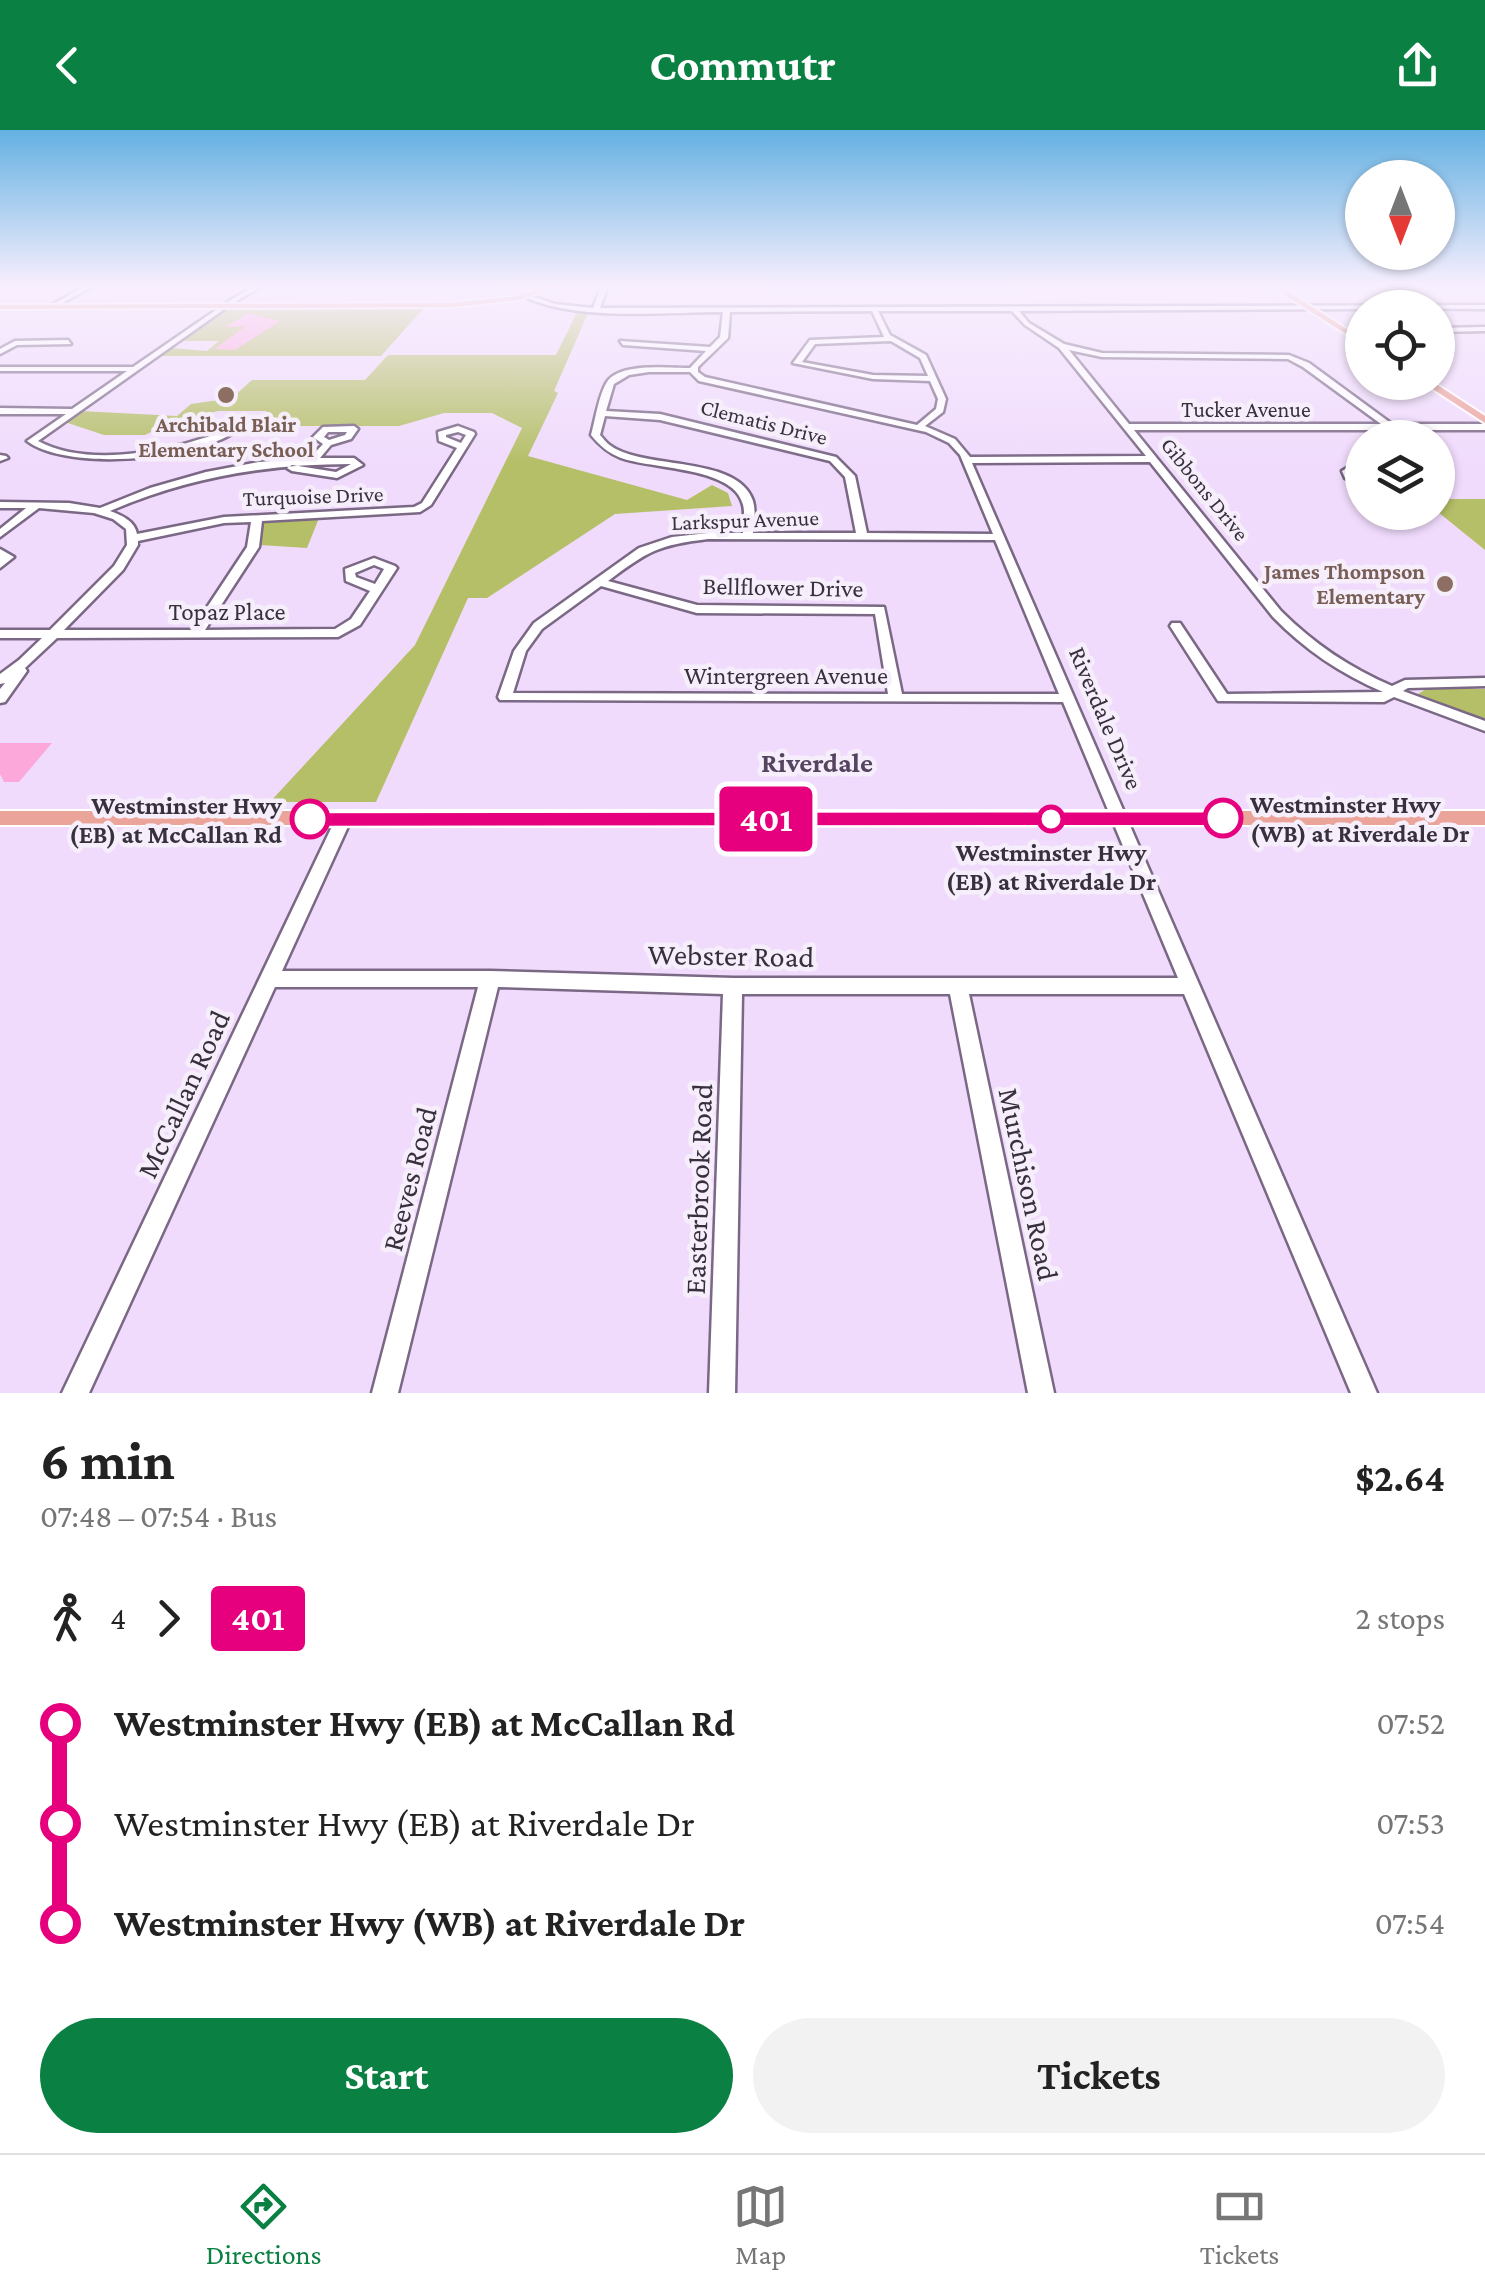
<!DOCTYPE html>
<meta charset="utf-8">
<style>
:root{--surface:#fff;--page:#f2f2f2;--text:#222;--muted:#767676;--line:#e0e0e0;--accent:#0b8043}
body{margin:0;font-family:"Crimson Pro",serif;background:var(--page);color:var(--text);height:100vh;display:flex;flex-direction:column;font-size:38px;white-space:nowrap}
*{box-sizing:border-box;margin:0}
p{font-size:32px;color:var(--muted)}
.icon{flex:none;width:55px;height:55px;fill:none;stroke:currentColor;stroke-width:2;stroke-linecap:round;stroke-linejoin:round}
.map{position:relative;height:1263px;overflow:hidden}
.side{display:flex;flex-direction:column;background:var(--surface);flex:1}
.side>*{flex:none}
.badge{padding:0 20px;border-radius:8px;font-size:35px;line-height:65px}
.needle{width:65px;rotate:180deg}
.tools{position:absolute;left:1345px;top:30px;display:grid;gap:20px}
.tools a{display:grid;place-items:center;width:110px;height:110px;border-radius:50%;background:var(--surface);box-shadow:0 2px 8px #0004;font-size:50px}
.map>.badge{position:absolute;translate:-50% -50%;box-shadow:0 0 0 5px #fff}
.legs{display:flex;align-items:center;gap:15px;height:110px;padding:0 40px;font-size:32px}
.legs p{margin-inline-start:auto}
.head{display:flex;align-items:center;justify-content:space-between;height:170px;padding:0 40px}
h1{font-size:55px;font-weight:700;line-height:75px}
.button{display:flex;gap:20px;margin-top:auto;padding:20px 40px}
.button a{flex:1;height:115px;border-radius:60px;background:var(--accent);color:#fff;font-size:40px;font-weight:700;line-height:115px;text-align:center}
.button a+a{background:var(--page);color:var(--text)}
ul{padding:0 40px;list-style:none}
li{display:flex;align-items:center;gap:35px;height:100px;font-size:38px}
li i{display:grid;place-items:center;width:15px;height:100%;margin:0 12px;background:currentColor}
li i::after{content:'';width:25px;height:25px;margin:-12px;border:8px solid;border-radius:50%;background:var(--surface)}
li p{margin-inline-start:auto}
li:first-child i{background:linear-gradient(#0000 50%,currentColor 0)}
li:last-child i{background:linear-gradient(currentColor 50%,#0000 0)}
header{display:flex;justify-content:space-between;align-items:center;height:130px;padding:0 40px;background:var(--accent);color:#fff;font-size:45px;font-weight:700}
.dock{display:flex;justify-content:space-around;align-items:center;height:140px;border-top:2px solid var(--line);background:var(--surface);font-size:28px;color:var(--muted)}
.dock a{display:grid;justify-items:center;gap:5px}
.dock .on{color:var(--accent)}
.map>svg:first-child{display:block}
.green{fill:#b5bf68}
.building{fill:#fca8db}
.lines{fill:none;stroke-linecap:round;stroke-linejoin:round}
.minor-casing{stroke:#7a6885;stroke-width:5}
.major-casing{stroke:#fff;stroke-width:4}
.minor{fill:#fff;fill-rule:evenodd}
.major{fill:#eba49a;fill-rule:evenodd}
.line-1{fill:#e6007e;stroke:#fff;stroke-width:2.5}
.education-dot{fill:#8d6e63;stroke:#f6eefb;stroke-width:4}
.stop-1-dot{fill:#fff;stroke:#e6007e;stroke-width:5}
.labels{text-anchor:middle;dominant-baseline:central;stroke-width:9;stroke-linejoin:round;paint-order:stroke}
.far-street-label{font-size:22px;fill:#38303d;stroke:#f6eefb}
.far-education-label{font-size:22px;font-weight:bold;fill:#785e54;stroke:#f6eefb}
.street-label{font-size:25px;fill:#38303d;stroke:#f6eefb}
.stop-label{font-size:25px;font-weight:bold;fill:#38303d;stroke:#f6eefb;text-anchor:start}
.neighbourhood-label{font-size:28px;font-weight:bold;fill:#55445f;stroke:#f6eefb}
.near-street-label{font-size:30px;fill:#38303d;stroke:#f6eefb}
</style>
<header><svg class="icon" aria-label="back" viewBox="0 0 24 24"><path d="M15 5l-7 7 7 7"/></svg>Commutr<svg class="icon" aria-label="share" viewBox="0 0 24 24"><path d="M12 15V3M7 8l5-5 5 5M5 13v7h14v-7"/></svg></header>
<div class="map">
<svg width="1485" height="1263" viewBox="0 0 1485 1263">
<rect width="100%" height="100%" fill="#f0dbfc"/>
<path class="green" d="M228 179H423L381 226H161L171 218 207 221 219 211H183Z
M577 182 588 183 554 261 558 263 528 326 687 370 712 355 728 363 732 376 615 384 487 468H468L376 672H270L415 515 522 298 492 283H444L399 296H285L266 281H218L170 293 145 305H104L65 292 80 281 177 286 191 274 232 268 252 250H365L388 225H556Z
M1485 369V420L1438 382V369Z
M319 388 307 418 260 415 262 395 268 390Z
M1428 558 1485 559V591L1418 564Z"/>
<path class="building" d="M248 183 280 191 235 220 214 219 245 197H225Z
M0 613H52L19 652H4L0 644Z"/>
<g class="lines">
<defs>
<path id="minor" d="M87 155H95L53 178 48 177Z
M256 155H264L233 173 38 311C92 340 181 319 234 297L238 300C197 330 69 342 27 311L66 284H0V278L72 279 127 241H0V237H133L229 171Z
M602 155H608L600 178 1485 175V179L1362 178V179L1019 181 1029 193 1064 214 1102 223 1289 225 1309 233 1392 294H1485V300H1134L1281 481C1314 514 1350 538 1392 556L1405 550 1485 548V556L1408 558 1403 561 1485 591V601L1394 567 1384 572 1218 571 1170 496 1172 493H1180L1227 564 1383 562C1341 544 1305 520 1273 487L1150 332 972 333 1377 1263H1351L1184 864H969L1054 1263H1028L950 864H742L735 1263H709L723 864 498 857 398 1263H372L478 857H275L89 1263H62L337 686H349L351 690 282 841H490L733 848H1178L1063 572 500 570 498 567 514 521 534 493 639 418 672 407 708 403H743C743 393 746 381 742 372 731 337 651 339 621 328 608 323 600 316 591 305 595 291 599 264 607 252 620 232 669 238 690 238L706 221 623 215 620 211 710 217 720 207 723 182C664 182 573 192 521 165L526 164 555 174 593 178ZM872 181 884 207 810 210 793 233 873 249 930 251 938 269 936 279 917 295 705 247 698 242V237L728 208 730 182ZM878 181H1012L1025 195 1059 218 1146 326 970 327 955 309 925 296 943 282 946 269 926 225 890 205ZM891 211 920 228 928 246 873 245 802 232 815 214ZM1069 220 1102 227 1288 229 1303 237 1381 294H1129ZM649 242H690L699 251 926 302 949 313 960 325 993 404 867 403 855 346 836 327 660 284 606 281 614 254 629 245ZM605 286 660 290 830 331 845 347 856 403H753C754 393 756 381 753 371 738 325 645 340 611 316 606 313 603 308 600 305ZM708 409 995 410 1059 564H902L884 477 697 475 608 451C648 421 658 415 708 409ZM601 456 697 483 875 484 888 564 513 563 526 521 542 499Z
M1485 197V201L1438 202V198Z
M68 210 71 214 17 215 0 224V219L15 211Z
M354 296 358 299 351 309 331 315 320 328H354L363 335 337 348 292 341 287 338 292 335 336 342 351 334C267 334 188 347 110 381 121 385 135 391 137 404L224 387 414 377 422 373 457 318 439 311 438 302 458 296 474 302 475 304 431 375 420 382 262 391 259 417 205 500 335 499 351 489 370 461 346 451 345 439 374 428 395 436 397 438 360 495 338 507 57 508 25 538 27 541 5 572 0 573V559L5 553 0 554V544L19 530 42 508H0V500H50L114 436 127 415 126 399 113 389 94 383 39 378 0 407V399L26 378H0V372L69 373 100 378 150 358 206 342 259 332 310 328 323 314 313 307 323 297ZM328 302H347L345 305 329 310 324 307ZM458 302 466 305 461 313 446 307V305ZM251 392 247 417 192 500H64L123 440 138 415V411L224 393ZM374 435 384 439 375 454 356 447 355 443Z
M0 325 6 326 8 328 0 331Z
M1347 338 1350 339 1352 344 1362 347V353L1345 348 1342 341Z
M0 419 14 427 0 438Z"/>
<path id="major" d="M550 155H561L518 170 453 177 0 179V175L453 173 517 166Z
M1269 155H1278L1362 209V214Z
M1422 252H1433L1485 286V293Z
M0 681H1485V695H0Z"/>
</defs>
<use href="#minor" class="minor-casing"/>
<use href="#major" class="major-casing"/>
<use href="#minor" class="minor"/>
<use href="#major" class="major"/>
</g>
<linearGradient id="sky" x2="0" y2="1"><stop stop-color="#64b1e2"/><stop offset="0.47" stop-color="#f8effe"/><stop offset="1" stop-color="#f8effe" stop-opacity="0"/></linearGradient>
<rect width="1485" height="332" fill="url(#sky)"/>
<path class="line-1" d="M1223 681 1234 688 1223 696 310 697 299 689 310 682Z"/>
<g class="education-dot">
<circle cx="226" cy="265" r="10"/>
<circle cx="1445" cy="454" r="10"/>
</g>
<g class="stop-1-dot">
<circle cx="1223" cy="688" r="18"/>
<circle cx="310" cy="689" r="18"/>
<circle cx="1051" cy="689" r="12"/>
</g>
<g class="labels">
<g class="far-street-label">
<text x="1246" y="279">Tucker Avenue</text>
<text transform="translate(764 292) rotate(14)">Clematis Drive</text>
<text transform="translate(1205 359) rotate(51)">Gibbons Drive</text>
<text transform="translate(313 366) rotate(-2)">Turquoise Drive</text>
<text transform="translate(745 390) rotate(-2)">Larkspur Avenue</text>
</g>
<g class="far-education-label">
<text x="226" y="294">Archibald Blair<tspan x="226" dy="25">Elementary School</tspan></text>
<text x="1425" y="441" text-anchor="end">James Thompson<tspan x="1425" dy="25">Elementary</tspan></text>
</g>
<g class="street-label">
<text transform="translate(783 457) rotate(1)">Bellflower Drive</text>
<text x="227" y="481">Topaz Place</text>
<text x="786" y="545">Wintergreen Avenue</text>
<text transform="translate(1106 588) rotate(67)">Riverdale Drive</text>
</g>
<g class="stop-label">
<text x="1250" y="674">Westminster Hwy<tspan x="1250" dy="29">(WB) at Riverdale Dr</tspan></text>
<text x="282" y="675" text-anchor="end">Westminster Hwy<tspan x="282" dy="29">(EB) at McCallan Rd</tspan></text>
<text x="1051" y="722" text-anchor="middle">Westminster Hwy<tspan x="1051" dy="29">(EB) at Riverdale Dr</tspan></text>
</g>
<g class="neighbourhood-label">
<text x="817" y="632">Riverdale</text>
</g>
<g class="near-street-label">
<text transform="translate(731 825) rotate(1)">Webster Road</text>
<text transform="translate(183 964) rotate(-65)">McCallan Road</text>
<text transform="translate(409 1049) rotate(-76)">Reeves Road</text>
<text transform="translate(1029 1054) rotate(78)">Murchison Road</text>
<text transform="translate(698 1059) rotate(-88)">Easterbrook Road</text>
</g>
</g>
</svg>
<div class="tools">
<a><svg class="needle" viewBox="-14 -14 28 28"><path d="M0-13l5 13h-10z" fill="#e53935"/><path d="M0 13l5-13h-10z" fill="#767676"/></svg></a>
<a><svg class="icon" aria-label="locate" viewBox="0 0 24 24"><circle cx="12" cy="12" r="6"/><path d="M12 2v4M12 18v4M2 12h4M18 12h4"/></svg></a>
<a><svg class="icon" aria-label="layers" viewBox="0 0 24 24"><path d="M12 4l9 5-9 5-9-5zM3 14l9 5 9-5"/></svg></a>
</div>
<b class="badge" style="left:766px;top:689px;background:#e6007e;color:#fff">401</b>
</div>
<section class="side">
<div class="head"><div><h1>6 min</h1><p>07:48 – 07:54 · Bus</p></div><b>$2.64</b></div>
<div class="legs"><svg class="icon" aria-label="walk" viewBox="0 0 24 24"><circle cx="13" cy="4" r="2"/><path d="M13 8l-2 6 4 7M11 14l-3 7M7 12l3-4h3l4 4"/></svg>4<svg class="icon" aria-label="forward" viewBox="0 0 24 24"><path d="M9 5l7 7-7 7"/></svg><b class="badge" style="background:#e6007e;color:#fff">401</b><p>2 stops</p></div>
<ul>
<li><i style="color:#e6007e"></i><b>Westminster Hwy (EB) at McCallan Rd</b><p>07:52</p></li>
<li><i style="color:#e6007e"></i><span>Westminster Hwy (EB) at Riverdale Dr</span><p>07:53</p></li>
<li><i style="color:#e6007e"></i><b>Westminster Hwy (WB) at Riverdale Dr</b><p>07:54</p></li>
</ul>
<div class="button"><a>Start</a><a>Tickets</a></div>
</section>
<nav class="dock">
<a class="on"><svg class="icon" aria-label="directions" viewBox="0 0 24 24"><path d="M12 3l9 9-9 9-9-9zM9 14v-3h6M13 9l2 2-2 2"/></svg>Directions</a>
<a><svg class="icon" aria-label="map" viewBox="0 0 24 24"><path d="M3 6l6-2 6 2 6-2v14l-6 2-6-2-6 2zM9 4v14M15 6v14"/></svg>Map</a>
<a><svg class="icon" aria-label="tickets" viewBox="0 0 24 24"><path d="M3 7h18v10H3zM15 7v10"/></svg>Tickets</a>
</nav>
